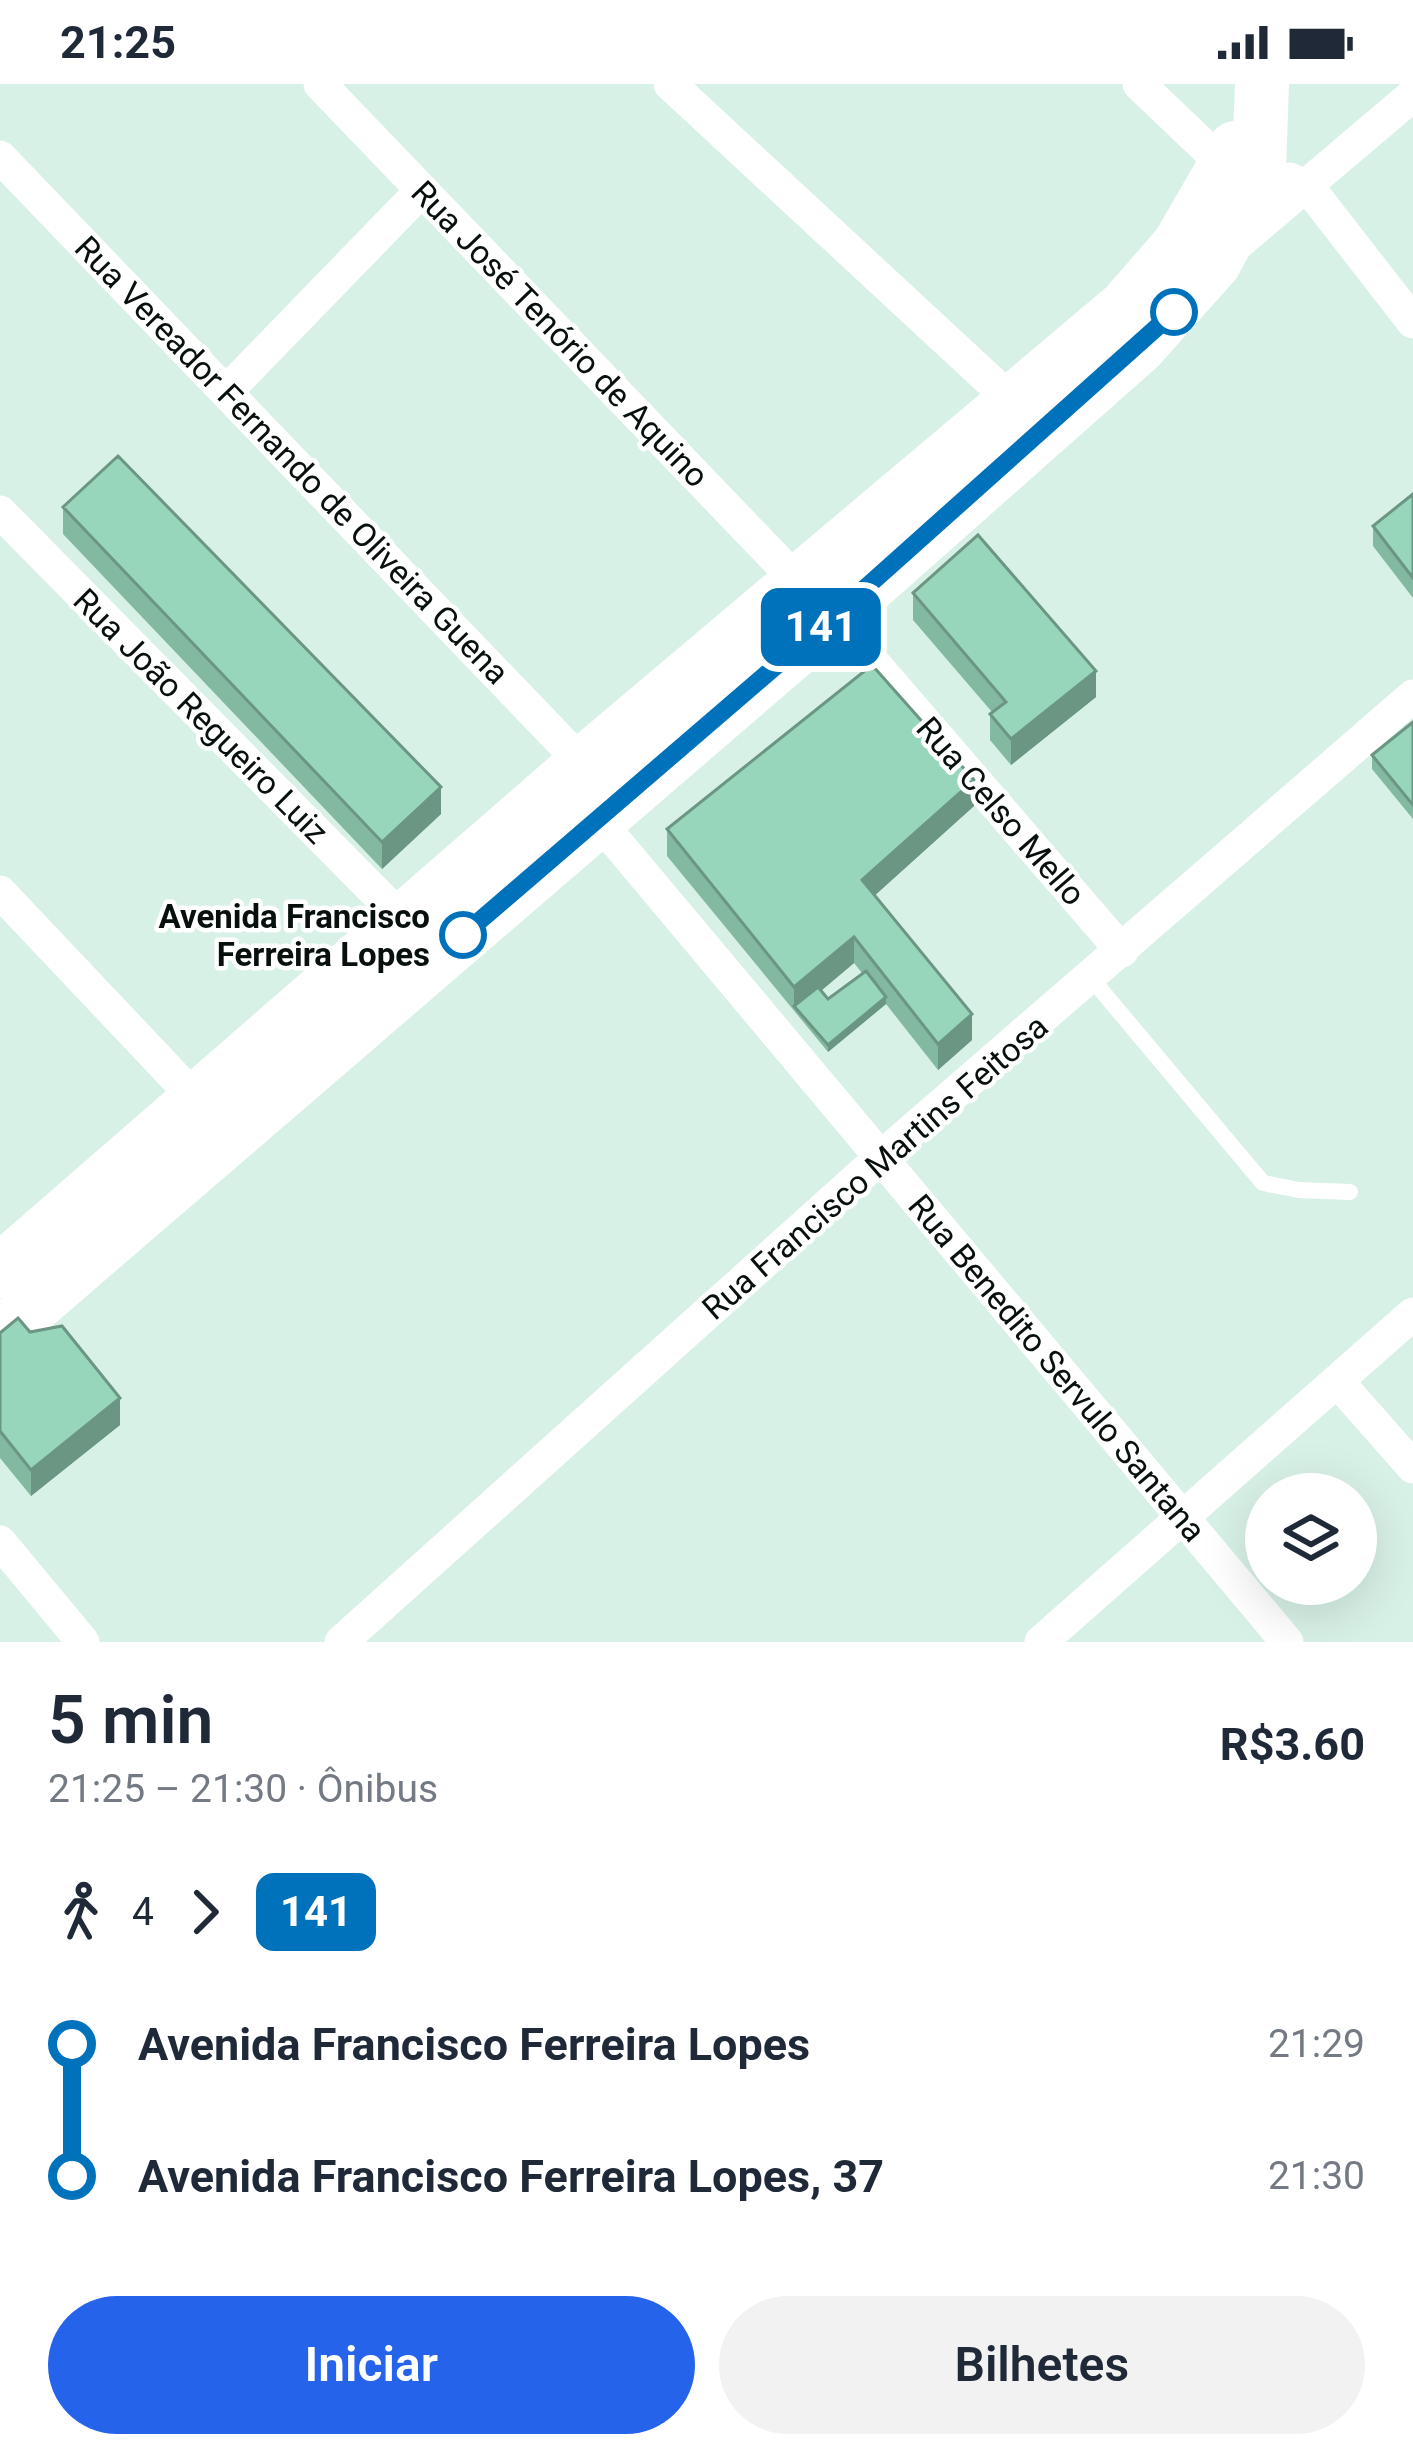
<!DOCTYPE html>
<html lang="pt">
<meta charset="utf-8">
<style>
:root{--surface:#fff;--page:#f2f2f3;--text:#1f2937;--muted:#747a83;--accent:#2563eb}
body{margin:0;font-family:Roboto,sans-serif;background:var(--page);color:var(--text);height:100vh;display:flex;flex-direction:column;font-size:45px;white-space:nowrap}
*{box-sizing:border-box;margin:0}
p{font-size:39px;color:var(--muted)}
.icon{flex:none;width:66px;height:66px;fill:none;stroke:currentColor;stroke-width:2;stroke-linecap:round;stroke-linejoin:round}
.map{position:relative;height:1558px;overflow:hidden}
.drawer{display:flex;flex-direction:column;background:var(--surface);flex:1}
.drawer>*{flex:none}
.badge{padding:0 24px;border-radius:18px;font-size:42px;line-height:78px}
.buttons{position:absolute;left:1245px;top:1389px;display:grid;gap:24px}
.buttons a{display:grid;place-items:center;width:132px;height:132px;border-radius:50%;background:var(--surface);box-shadow:0 12px 48px #0002;font-size:60px}
.map>.badge{position:absolute;translate:-50% -50%;box-shadow:0 0 0 6px #fff}
.legs{display:flex;align-items:center;gap:18px;height:132px;padding:0 48px;font-size:39px}
.legs p{margin-inline-start:auto}
.summary{display:flex;align-items:center;justify-content:space-between;height:204px;padding:0 48px}
h1{font-size:66px;font-weight:600;line-height:90px}
.button{display:flex;gap:24px;margin-top:auto;padding:24px 48px}
.button a{flex:1;height:138px;border-radius:72px;background:var(--accent);color:#fff;font-size:48px;font-weight:600;line-height:138px;text-align:center}
.button a+a{background:var(--page);color:var(--text)}
ul{padding:0 48px;list-style:none}
li{display:flex;align-items:center;gap:42px;height:132px;font-size:45px}
li i{display:grid;place-items:center;width:18px;height:100%;margin:0 15px;background:currentColor}
li i::after{content:'';width:30px;height:30px;margin:-15px;border:9px solid;border-radius:50%;background:var(--surface)}
li p{margin-inline-start:auto}
li:first-child i{background:linear-gradient(#0000 50%,currentColor 0)}
li:last-child i{background:linear-gradient(currentColor 50%,#0000 0)}
.status{display:flex;justify-content:space-between;align-items:center;height:84px;padding:0 60px;background:var(--surface);direction:ltr}
.status svg{height:33px;fill:currentColor}
.map>svg:first-child{display:block}
.lines{fill:none;stroke-linecap:round;stroke-linejoin:round}
.lane{stroke:#fff;stroke-width:16}
.street{stroke:#fff;stroke-width:33}
.primary{stroke:#fff;stroke-width:54}
.wall{fill:#83b8a1;fill-rule:evenodd}
.shaded-wall{fill:#6a9683}
.building{fill:#98d6bb;stroke:#6a9683;stroke-width:3}
.line-1-casing{stroke:#fff;stroke-width:27}
.line-1{stroke:#0072bc;stroke-width:18}
.stop-1-dot{fill:#fff;stroke:#0072bc;stroke-width:6}
.labels{text-anchor:middle;dominant-baseline:central;stroke-width:9;stroke-linejoin:round;paint-order:stroke}
.street-label{font-size:33px;fill:#08100d;stroke:#fff}
.stop-label{font-size:33px;font-weight:bold;fill:#08100d;stroke:#fff;text-anchor:end}
</style>
<div class="status"><b>21:25</b><svg viewBox="0 0 49 12"><path d="M0 12V9h3v3zM5 12V6h3v6zM10 12V3h3v9zM15 12V0h3v12zM26 1h20v11H26zM47 4h2v5h-2z"/></svg></div>
<div class="map">
<svg width="1413" height="1558" viewBox="0 0 1413 1558">
<rect width="100%" height="100%" fill="#d8f1e6"/>
<g class="lines">
<path class="lane" d="M1091 894 1263 1099 1299 1106 1350 1108"/>
<path class="street" d="M320 0 800 500
M670 0 1012 317
M1139 0 1226 83
M0 73 583 680
M1290 95 1308 103 1413 238
M1236 161 1413 11
M227 307 422 106
M0 428 403 836
M834 533 1122 867
M597 735 1287 1558
M0 808 209 1029
M1337 1297 1413 1383
M0 1458 83 1558
M341 1558 880 1074 1413 612
M1041 1558 1413 1230"/>
<path class="primary" d="M0 1187 583 680 1125 223 1179 161 1235 64
M0 1251 834 533 1139 263 1214 179 1243 126 1259 84 1262 0"/>
</g>
<path class="wall" d="M1413 410V514L1373 462V442Z
M63 423 441 730 382 785 63 450Z
M913 509 1096 613 1011 681 990 656V630L992 628 913 536Z
M1413 638V735L1372 685V671Z
M974 722 875 811 972 956 938 986 886 920 828 968 667 772V745ZM854 879 862 889 828 915 821 907Z
M30 1248 120 1341 31 1412 0 1374V1249Z"/>
<path class="shaded-wall" d="M1096 587V613L1011 681V655Z
M974 696V722L862 823V796Z
M441 703V730L382 785V758Z
M854 853V879L798 926 794 922V903Z
M886 913V920L828 968V961Z
M972 930V956L938 986V960Z
M120 1314V1341L31 1412V1386Z"/>
<path class="building" d="M118 372 441 703 382 758 63 423Z
M1413 410V494L1373 442Z
M978 451 1096 587 1011 655 990 630 1006 618 913 509Z
M872 581 974 696 862 796 972 930 938 960 854 853 794 903 667 745Z
M1413 638V721L1372 671Z
M866 887 886 913 828 961 794 922 818 903 828 915Z
M18 1234 30 1248 62 1242 120 1314 31 1386 0 1347V1249Z"/>
<g class="lines">
<defs>
<path id="line-1" d="M463 851 834 532 1174 228"/>
</defs>
<use href="#line-1" class="line-1-casing"/>
<use href="#line-1" class="line-1"/>
</g>
<g class="stop-1-dot">
<circle cx="1174" cy="228" r="21"/>
<circle cx="463" cy="851" r="21"/>
</g>
<g class="labels">
<g class="street-label">
<text transform="translate(560 250) rotate(46)">Rua José Tenório de Aquino</text>
<text transform="translate(292 376) rotate(46)">Rua Vereador Fernando de Oliveira Guena</text>
<text transform="translate(201 632) rotate(45)">Rua João Regueiro Luiz</text>
<text transform="translate(1001 727) rotate(49)">Rua Celso Mello</text>
<text transform="translate(875 1083) rotate(-41)">Rua Francisco Martins Feitosa</text>
<text transform="translate(1057 1284) rotate(50)">Rua Benedito Servulo Santana</text>
</g>
<g class="stop-label">
<text x="430" y="832">Avenida Francisco<tspan x="430" dy="38">Ferreira Lopes</tspan></text>
</g>
</g>
</svg>
<div class="buttons">
<a><svg class="icon" aria-label="layers" viewBox="0 0 24 24"><path d="M12 4l9 5-9 5-9-5zM3 14l9 5 9-5"/></svg></a>
</div>
<b class="badge" style="left:821px;top:543px;background:#0072bc;color:#fff">141</b>
</div>
<section class="drawer">
<div class="summary"><div><h1>5 min</h1><p>21:25 – 21:30 · Ônibus</p></div><b>R$3.60</b></div>
<div class="legs"><svg class="icon" aria-label="walk" viewBox="0 0 24 24"><circle cx="13" cy="4" r="2"/><path d="M13 8l-2 6 4 7M11 14l-3 7M7 12l3-4h3l4 4"/></svg>4<svg class="icon" aria-label="forward" viewBox="0 0 24 24"><path d="M9 5l7 7-7 7"/></svg><b class="badge" style="background:#0072bc;color:#fff">141</b></div>
<ul>
<li><i style="color:#0072bc"></i><b>Avenida Francisco Ferreira Lopes</b><p>21:29</p></li>
<li><i style="color:#0072bc"></i><b>Avenida Francisco Ferreira Lopes, 37</b><p>21:30</p></li>
</ul>
<div class="button"><a>Iniciar</a><a>Bilhetes</a></div>
</section>
